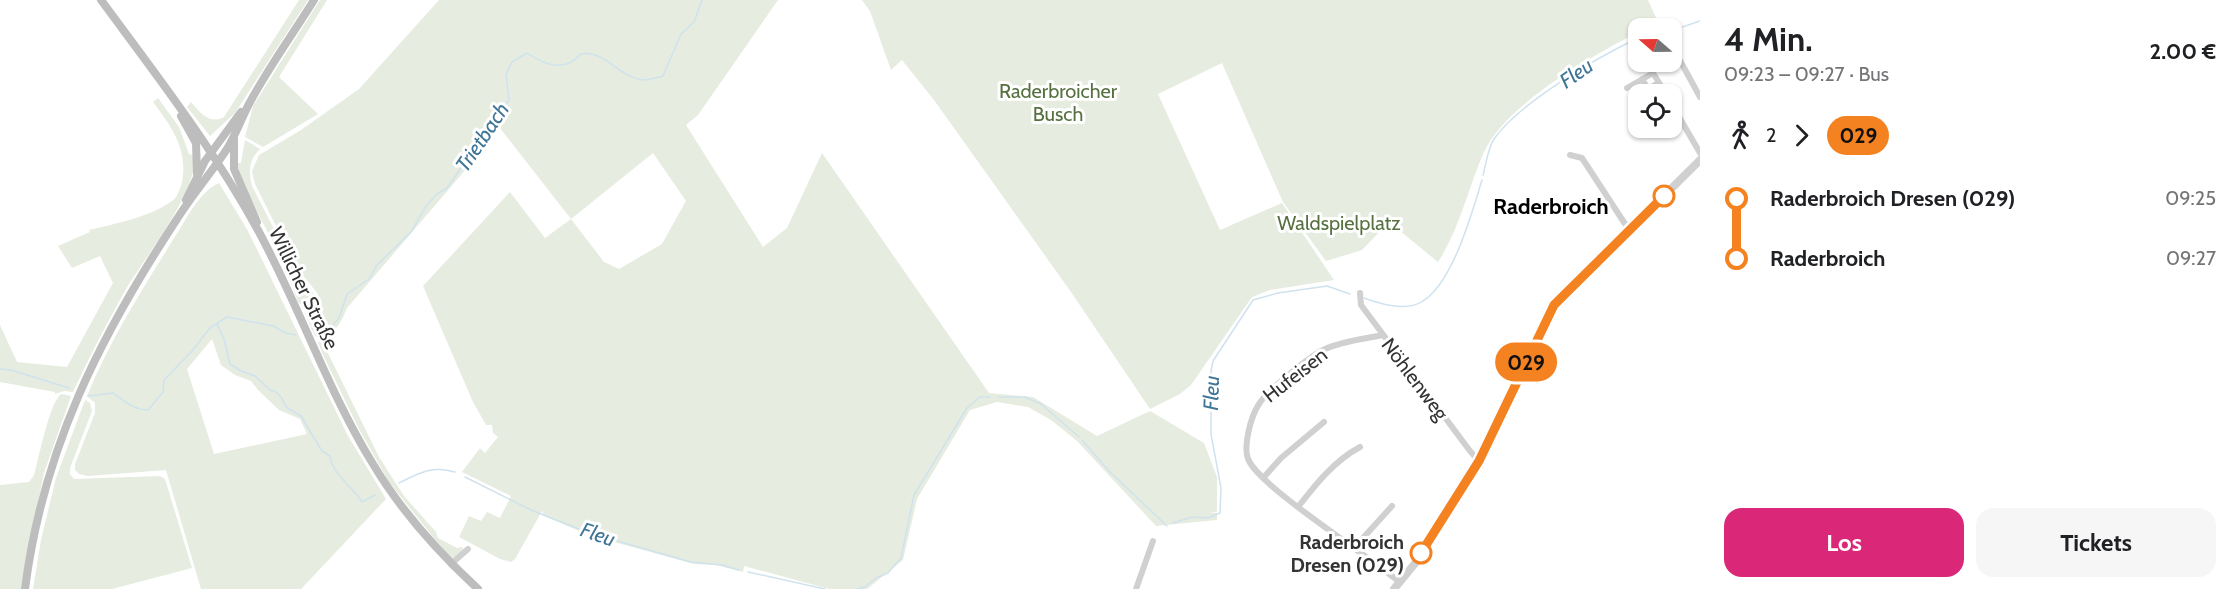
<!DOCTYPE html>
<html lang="de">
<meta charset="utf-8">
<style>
:root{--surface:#fff;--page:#f6f6f6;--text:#202124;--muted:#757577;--accent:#db2777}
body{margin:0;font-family:Cabin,sans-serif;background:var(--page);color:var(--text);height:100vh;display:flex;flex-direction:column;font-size:22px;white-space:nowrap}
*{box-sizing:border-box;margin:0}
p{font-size:20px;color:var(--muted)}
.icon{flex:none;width:33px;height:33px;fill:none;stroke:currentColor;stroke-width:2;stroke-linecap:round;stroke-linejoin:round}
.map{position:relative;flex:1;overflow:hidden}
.details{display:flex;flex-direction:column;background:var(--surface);width:540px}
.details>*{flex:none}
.badge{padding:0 12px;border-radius:20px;font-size:21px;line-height:39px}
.needle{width:39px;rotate:290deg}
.fabs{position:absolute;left:1628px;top:18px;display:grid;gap:12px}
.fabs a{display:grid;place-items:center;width:54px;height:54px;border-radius:12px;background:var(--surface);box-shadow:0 2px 4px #0004;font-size:30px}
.map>.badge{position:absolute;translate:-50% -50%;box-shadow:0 0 0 3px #fff}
.legs{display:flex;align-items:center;gap:9px;height:66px;padding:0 24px;font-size:20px}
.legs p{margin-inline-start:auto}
.overview{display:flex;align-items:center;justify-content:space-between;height:102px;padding:0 24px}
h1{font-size:33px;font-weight:700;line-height:45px}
.primary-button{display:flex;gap:12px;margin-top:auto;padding:12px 24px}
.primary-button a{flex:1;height:69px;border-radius:18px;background:var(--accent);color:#fff;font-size:24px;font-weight:700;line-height:69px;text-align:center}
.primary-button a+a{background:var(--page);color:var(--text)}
ul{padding:0 24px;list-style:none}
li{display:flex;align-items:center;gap:21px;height:60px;font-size:22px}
li i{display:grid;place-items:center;width:9px;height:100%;margin:0 8px;background:currentColor}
li i::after{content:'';width:15px;height:15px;margin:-8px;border:4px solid;border-radius:50%;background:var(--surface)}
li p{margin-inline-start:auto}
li:first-child i{background:linear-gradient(#0000 50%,currentColor 0)}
li:last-child i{background:linear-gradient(currentColor 50%,#0000 0)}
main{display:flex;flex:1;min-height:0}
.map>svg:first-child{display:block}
.green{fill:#e6ecdf;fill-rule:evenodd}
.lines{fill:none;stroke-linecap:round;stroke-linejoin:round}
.stream{stroke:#cfe2ee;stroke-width:1.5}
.minor{stroke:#d0d0d0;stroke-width:6}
.tertiary{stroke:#d0d0d0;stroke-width:8}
.secondary{stroke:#bdbdbd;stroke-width:8}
.line-1-casing{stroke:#fff;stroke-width:14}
.line-1{stroke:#f58220;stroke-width:9}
.stop-1-dot{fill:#fff;stroke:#f58220;stroke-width:3}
.labels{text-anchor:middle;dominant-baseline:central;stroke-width:6;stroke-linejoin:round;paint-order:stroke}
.park-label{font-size:20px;fill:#56703f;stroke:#fff}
.street-label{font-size:20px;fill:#333;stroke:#fff}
.stop-label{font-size:20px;font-weight:bold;fill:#333;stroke:#fff;text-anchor:end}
.water-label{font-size:21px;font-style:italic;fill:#3f7597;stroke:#fff}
.quarter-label{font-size:22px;font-weight:bold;fill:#000;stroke:#fff}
</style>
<main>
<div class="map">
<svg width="1700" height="589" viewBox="0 0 1700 589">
<rect width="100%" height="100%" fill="#fff"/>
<path class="green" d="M299 0H308L235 113 210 136 187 107 191 102C200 113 210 125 224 117Z
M320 0H327L279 77 318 114 263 147 245 137 253 106Z
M439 0H778L698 115 686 125 763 247 787 228 822 153 989 393 1033 397 1097 436 1150 411 1204 443 1217 477V512L1208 513H1217V520L1156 526 1077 441 1051 420 1028 407 997 402 970 410 917 499 903 560 867 589H829L744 566 743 572 716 565 694 564 589 535 544 516 542 511 515 559 511 562 500 559 459 537 469 516 481 521 487 512 500 518 511 496 462 472 480 448 485 453 498 437 493 433 492 425H486L473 402 423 286 510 192 545 238 571 219 496 123 467 168 347 308C341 323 336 332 321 339L379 457 404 496 436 532 438 538 457 548 462 547 463 549 457 557 450 558 389 482 359 429 323 355 318 342 321 339 315 336 306 316 317 302 318 294 297 268 255 184 252 171 259 155 301 130 359 89ZM653 153 686 201 662 244 619 269 604 262 571 219Z
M862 0H1648L1657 20 1644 28H1638V32C1591 57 1507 103 1484 152 1468 188 1460 228 1438 262L1389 222 1362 250 1326 261 1283 202 1222 63 1158 94 1220 230 1282 203 1334 280 1270 290 1252 297 1191 385 1180 394 1150 409 1071 292 934 100 902 60 891 70 870 11Z
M158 98 179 127 189 154 195 156C197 192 146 256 126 289 107 323 89 357 73 392L64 391 55 394V392L0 382V325L17 362 67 367 113 283 100 256 72 268 58 246 90 232 89 230C117 223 148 218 172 201 177 198 179 191 181 186 190 152 172 127 153 102Z
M245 140 260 149C249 160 248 171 252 186L296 272 313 292 314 297 309 306 301 305 298 302 284 264 243 184 236 163H241Z
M219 183 248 231 348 436 386 499 301 589H201L166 470 88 476 79 474 75 470V464L95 413V403L87 396C109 342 140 293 171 243 184 224 198 192 219 183ZM212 339 221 365 235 375 251 381 258 390 279 410 300 419 307 434 214 454 187 369Z
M61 394 71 396 44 473 21 589H0V485L29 482 34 475C39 458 49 404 61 394Z
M85 400 90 403 92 411 70 468V474L74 479 160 476 165 479 192 568 112 589H33L41 540 56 478Z"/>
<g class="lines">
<path class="stream" d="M1671 31 1700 21
M1483 175C1486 164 1488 148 1494 139 1519 103 1598 57 1638 38
M1364 298C1380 304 1407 312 1423 301 1453 282 1472 213 1482 180
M217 324 224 339 230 364 241 371 255 376 270 390 275 391 281 397 286 407 301 416 322 451 330 456C332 474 352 486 362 502L375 495
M312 329 331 328 339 318 347 294 369 279 377 265 411 232 426 206 437 194 447 188 485 134 487 123 504 108 509 100 506 74 512 62 527 53C545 65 564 73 581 54 607 50 618 78 644 80 650 80 657 77 663 76L681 34 694 22 702 0
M0 369 11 370 69 388
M88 396 113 393C124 401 134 410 148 410L163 392 164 380 192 351 210 328 227 317 273 326 286 333 296 335
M999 397H1025L1041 404 1079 437
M1082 440 1109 471 1167 526
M465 477 531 510 589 533 691 562 722 565 739 570
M399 483C419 473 433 465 455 472
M1173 523 1192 517 1208 518 1220 513 1221 488 1211 434V371L1213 361 1253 300 1278 293 1327 286 1350 294
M748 572 825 589
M857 589 865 587 876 578 888 573 901 558 914 495 967 408 980 397H990"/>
<path class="minor" d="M1671 44 1700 97
M1642 79 1648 89 1659 83
M1627 88 1653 73 1666 94
M1671 103 1700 153
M1570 155 1582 158 1629 230
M1360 293 1361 305 1470 451 1479 461
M1264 477 1281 458 1324 422
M1392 506 1354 548 1400 582
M1298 507C1316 484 1334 461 1360 447
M1354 548C1331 531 1261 484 1249 461 1242 448 1251 416 1259 404 1267 391 1311 355 1325 349 1342 341 1364 339 1383 335
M451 564 468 549
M1136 589 1153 541"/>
<path class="tertiary" d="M1394 589 1417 561 1474 471 1554 305 1700 160"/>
<path class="secondary" d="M101 0C157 76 214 149 259 232 300 308 328 391 373 464 401 511 438 552 478 589
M181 116 196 143 197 174
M234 139V169L257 222
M186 200 205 161 241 112
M25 589C43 448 100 336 177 219 192 195 211 173 227 149 236 134 241 119 249 104 268 68 293 34 314 0"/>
</g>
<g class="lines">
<defs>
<path id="line-1" d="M1421 553 1479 461 1554 305 1664 196"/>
</defs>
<use href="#line-1" class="line-1-casing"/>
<use href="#line-1" class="line-1"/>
</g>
<g class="stop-1-dot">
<circle cx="1664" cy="196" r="10"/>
<circle cx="1421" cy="553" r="10"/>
</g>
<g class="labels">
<g class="park-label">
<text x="1058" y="91">Raderbroicher<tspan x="1058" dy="23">Busch</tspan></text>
<text x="1339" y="223">Waldspielplatz</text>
</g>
<g class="street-label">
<text transform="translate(304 288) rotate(64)">Willicher Straße</text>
<text transform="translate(1295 375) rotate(-38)">Hufeisen</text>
<text transform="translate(1415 379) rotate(53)">Nöhlenweg</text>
</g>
<g class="stop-label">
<text x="1404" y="542">Raderbroich<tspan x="1404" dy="23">Dresen (029)</tspan></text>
</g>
<g class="water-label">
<text transform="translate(1576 73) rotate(-35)">Fleu</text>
<text transform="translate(482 137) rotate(-56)">Trietbach</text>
<text transform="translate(1211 393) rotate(-88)">Fleu</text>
<text transform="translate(598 534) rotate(19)">Fleu</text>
</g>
<g class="quarter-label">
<text x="1551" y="206">Raderbroich</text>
</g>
</g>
</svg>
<div class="fabs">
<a><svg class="needle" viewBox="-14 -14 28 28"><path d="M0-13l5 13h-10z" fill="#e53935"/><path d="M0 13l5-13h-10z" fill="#757577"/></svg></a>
<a><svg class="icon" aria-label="locate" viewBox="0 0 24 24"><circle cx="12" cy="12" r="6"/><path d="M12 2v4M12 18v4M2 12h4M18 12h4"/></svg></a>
</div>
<b class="badge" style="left:1526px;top:362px;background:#f58220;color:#111">029</b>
</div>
<section class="details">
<div class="overview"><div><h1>4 Min.</h1><p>09:23 – 09:27 · Bus</p></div><b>2.00 €</b></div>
<div class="legs"><svg class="icon" aria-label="walk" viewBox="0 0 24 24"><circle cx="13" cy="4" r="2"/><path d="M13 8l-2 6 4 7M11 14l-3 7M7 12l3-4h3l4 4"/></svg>2<svg class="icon" aria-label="forward" viewBox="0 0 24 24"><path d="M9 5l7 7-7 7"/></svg><b class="badge" style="background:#f58220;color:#111">029</b></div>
<ul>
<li><i style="color:#f58220"></i><b>Raderbroich Dresen (029)</b><p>09:25</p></li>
<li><i style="color:#f58220"></i><b>Raderbroich</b><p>09:27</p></li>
</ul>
<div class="primary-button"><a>Los</a><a>Tickets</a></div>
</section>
</main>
